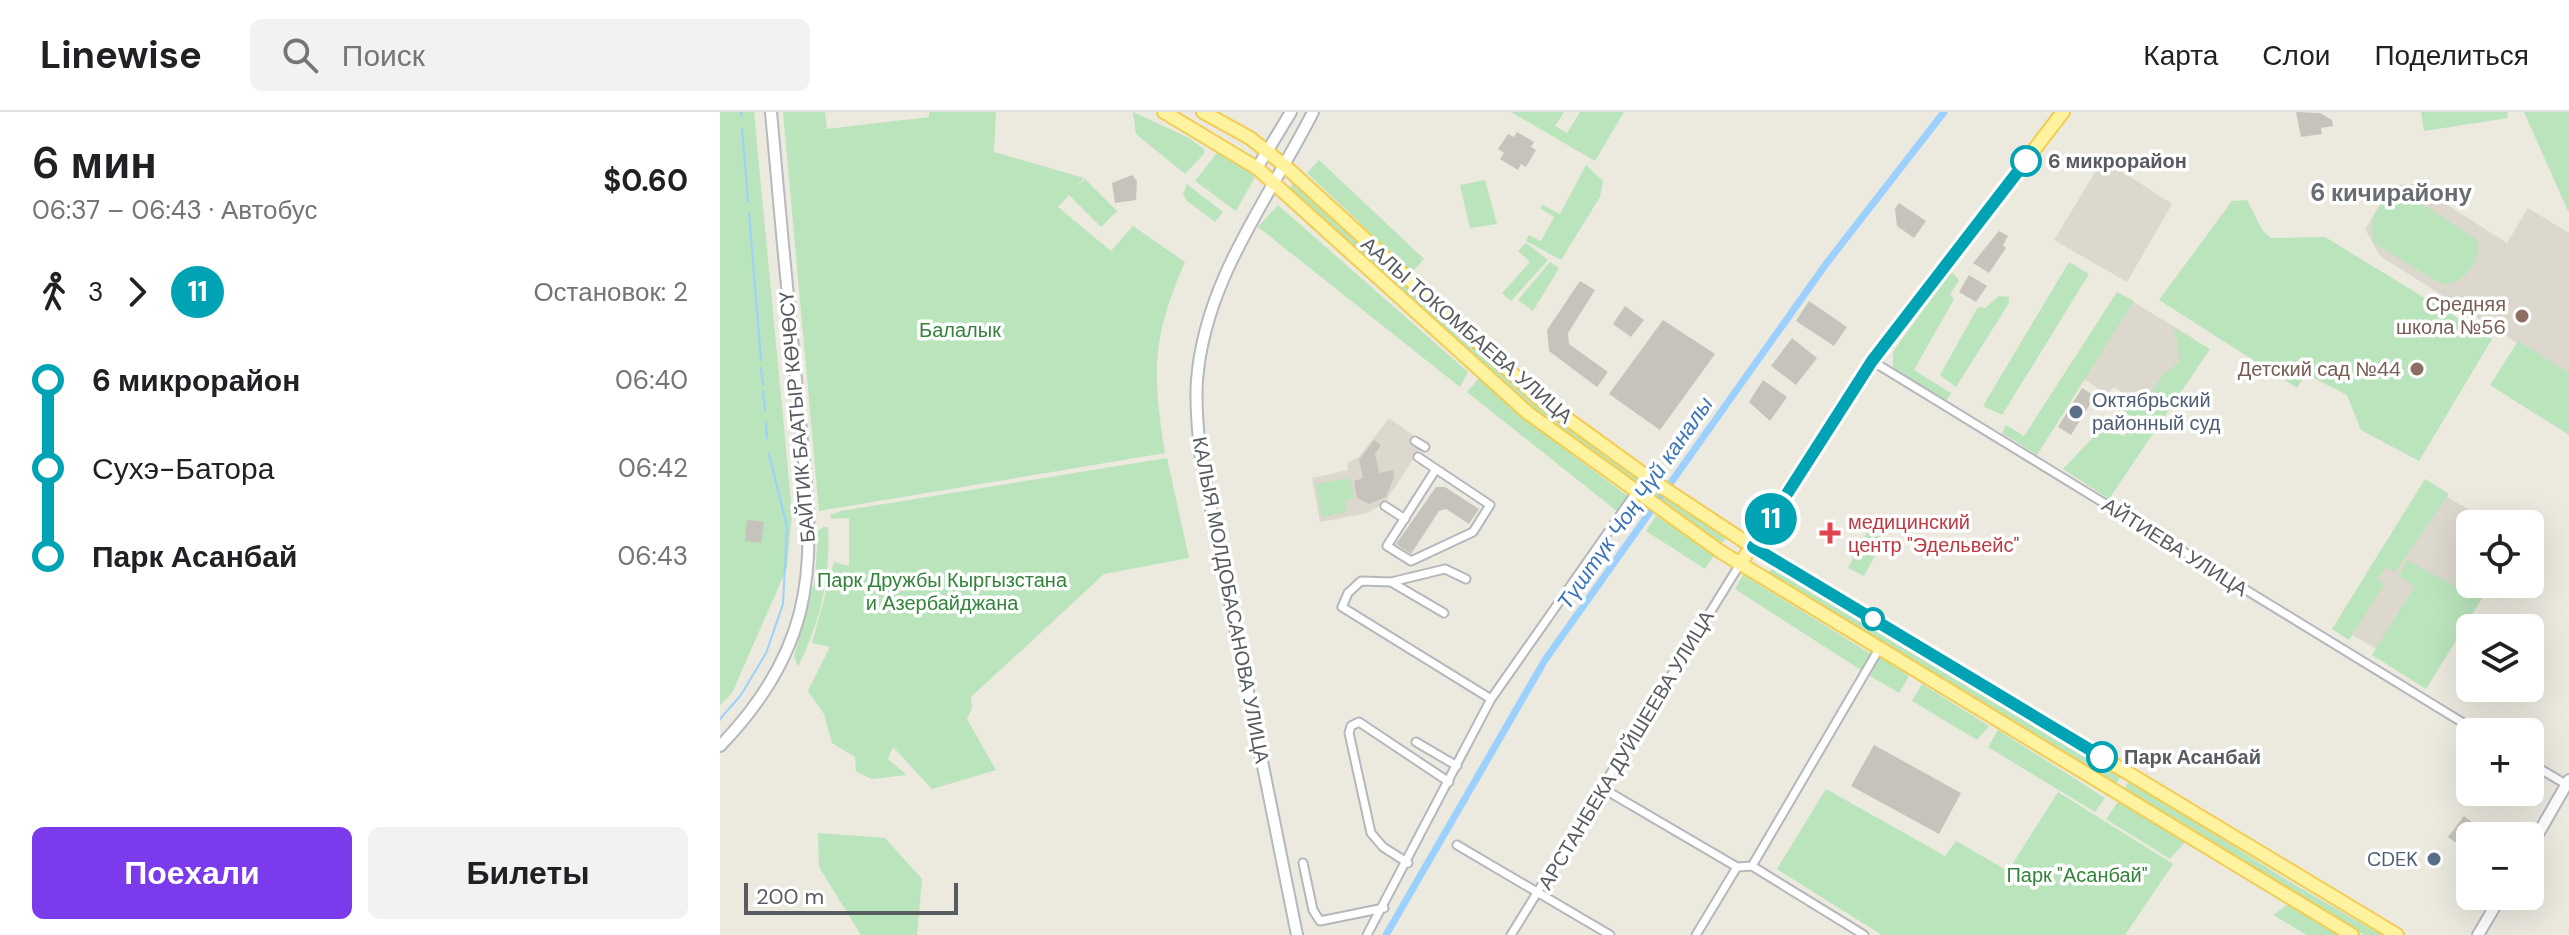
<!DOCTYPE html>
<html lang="ru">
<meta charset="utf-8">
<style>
:root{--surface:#fff;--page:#f2f2f2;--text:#202124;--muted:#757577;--line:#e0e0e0;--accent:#7c3aed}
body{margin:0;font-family:"DM Sans",sans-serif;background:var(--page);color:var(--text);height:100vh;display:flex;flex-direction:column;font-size:30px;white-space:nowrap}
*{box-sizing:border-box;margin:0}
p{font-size:26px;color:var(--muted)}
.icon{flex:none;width:44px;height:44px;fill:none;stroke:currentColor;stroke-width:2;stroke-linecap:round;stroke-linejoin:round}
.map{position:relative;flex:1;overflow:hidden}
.side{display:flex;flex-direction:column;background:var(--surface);width:720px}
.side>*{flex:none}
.badge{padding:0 16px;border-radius:26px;font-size:28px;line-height:52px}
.tools{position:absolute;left:1736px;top:398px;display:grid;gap:16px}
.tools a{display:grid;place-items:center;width:88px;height:88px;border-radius:12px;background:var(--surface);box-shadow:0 8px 32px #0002;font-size:40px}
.scale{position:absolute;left:24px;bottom:20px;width:214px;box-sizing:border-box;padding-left:8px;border:4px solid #585b60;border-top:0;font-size:22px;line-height:28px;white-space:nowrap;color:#585b60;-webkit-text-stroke:6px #fff;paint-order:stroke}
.map>.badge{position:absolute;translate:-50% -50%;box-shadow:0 0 0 4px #fff}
.legs{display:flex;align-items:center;gap:12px;height:88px;padding:0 32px;font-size:26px}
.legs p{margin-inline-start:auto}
.headline{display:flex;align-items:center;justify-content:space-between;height:136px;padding:0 32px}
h1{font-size:44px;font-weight:600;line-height:60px}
.action{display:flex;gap:16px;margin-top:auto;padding:16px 32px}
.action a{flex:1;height:92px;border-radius:12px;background:var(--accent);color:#fff;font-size:32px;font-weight:600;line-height:92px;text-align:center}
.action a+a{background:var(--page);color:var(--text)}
ul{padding:0 32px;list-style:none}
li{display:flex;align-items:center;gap:28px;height:88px;font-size:30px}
li i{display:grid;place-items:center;width:12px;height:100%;margin:0 10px;background:currentColor}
li i::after{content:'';width:20px;height:20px;margin:-10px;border:6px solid;border-radius:50%;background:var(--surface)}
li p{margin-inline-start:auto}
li:first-child i{background:linear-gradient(#0000 50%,currentColor 0)}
li:last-child i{background:linear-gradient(currentColor 50%,#0000 0)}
header{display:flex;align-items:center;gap:48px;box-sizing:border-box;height:112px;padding:0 40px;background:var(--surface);border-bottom:2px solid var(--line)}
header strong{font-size:38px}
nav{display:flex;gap:44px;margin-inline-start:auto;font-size:28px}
.search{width:560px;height:72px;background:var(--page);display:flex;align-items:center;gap:20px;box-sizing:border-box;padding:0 28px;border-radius:12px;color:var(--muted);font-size:30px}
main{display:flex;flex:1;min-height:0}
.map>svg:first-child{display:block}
.education{fill:#dcd8cd}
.green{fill:#bae4bc}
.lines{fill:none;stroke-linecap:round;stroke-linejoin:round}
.stream{stroke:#9bd0ff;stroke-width:2}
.canal{stroke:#9bd0ff;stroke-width:7}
.building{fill:#c6c3bc}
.street-casing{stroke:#b5b7bc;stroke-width:11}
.secondary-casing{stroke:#b5b8be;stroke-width:14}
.primary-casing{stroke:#f3cc50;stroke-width:16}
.street{stroke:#fff;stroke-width:7}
.secondary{stroke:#fff;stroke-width:10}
.primary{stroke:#fff3a0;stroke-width:12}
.line-1-casing{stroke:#fff;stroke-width:18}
.line-1{stroke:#00a3b4;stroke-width:12}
.stop-1-dot{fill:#fff;stroke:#00a3b4;stroke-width:4}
.education-dot{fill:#8d6e63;stroke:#fff;stroke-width:3}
.service-dot{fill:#5c6f8a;stroke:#fff;stroke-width:3}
.health-dot{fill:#e0444e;stroke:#fff;stroke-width:3}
.labels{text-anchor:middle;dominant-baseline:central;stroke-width:7;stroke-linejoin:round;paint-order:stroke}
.stop-label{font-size:20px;font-weight:bold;fill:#585b60;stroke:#fff;text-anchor:start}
.education-label{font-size:20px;fill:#785e54;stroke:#fff;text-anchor:end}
.park-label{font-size:20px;fill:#33843a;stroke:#fff}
.street-label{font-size:20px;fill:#585b60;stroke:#fff}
.service-label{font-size:20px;fill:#4e5e75;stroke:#fff;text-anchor:start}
.health-label{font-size:20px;fill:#be3a42;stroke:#fff;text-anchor:start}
.water-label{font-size:22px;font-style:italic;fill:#3b74ba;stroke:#fff}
.quarter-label{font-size:24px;font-weight:bold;fill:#696d72;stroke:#fff}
</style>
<header>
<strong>Linewise</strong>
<div class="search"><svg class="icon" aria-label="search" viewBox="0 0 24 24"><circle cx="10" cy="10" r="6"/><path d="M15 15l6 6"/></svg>Поиск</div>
<nav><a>Карта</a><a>Слои</a><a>Поделиться</a></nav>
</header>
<main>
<section class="side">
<div class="headline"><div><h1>6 мин</h1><p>06:37 – 06:43 · Автобус</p></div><b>$0.60</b></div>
<div class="legs"><svg class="icon" aria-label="walk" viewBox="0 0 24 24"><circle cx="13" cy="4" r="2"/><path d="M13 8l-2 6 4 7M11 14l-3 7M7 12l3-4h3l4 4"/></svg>3<svg class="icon" aria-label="forward" viewBox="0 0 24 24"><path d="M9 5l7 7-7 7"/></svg><b class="badge" style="background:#00a3b4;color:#fff">11</b><p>Остановок: 2</p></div>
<ul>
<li><i style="color:#00a3b4"></i><b>6 микрорайон</b><p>06:40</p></li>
<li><i style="color:#00a3b4"></i><span>Сухэ-Батора</span><p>06:42</p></li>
<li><i style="color:#00a3b4"></i><b>Парк Асанбай</b><p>06:43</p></li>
</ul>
<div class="action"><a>Поехали</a><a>Билеты</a></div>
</section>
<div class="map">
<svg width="1849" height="823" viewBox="0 0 1849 823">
<rect width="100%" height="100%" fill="#ece9df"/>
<path class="education" d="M1383 47 1452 92 1407 170 1334 128Z
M1694 72 1787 131 1808 96 1849 121V264L1660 144 1645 117 1672 73Z
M1405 185 1475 227 1430 297 1394 275 1387 282 1356 262Z
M669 306 704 331 664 392 647 401 600 410 592 366 628 358 627 351 639 345Z
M1709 374 1773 412H1750V459L1693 558 1620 516Z"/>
<path class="green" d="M0 0H34L72 400 67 456 12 581 0 593Z
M63 0H105L107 17 209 5V0H276L274 40 364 66 356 75 365 67 397 99 381 115 349 83 338 95 391 139 413 114 465 150C432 225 432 261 445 341L99 399Z
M413 0 469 26 484 37V42L465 62 416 22Z
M791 0H844L835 14 847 21 860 0H904L875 49Z
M1701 0H1787L1788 6 1704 19Z
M1804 0H1849V99L1847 97Z
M497 41 520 52 535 65 516 99 475 69Z
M599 48 704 147 692 160 587 61Z
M866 53 883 69 880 85 841 148 806 129 809 123 821 129 834 105 820 96 823 93 840 102Z
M765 68 777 112 750 116 740 73Z
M467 72 503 100 495 110 467 89 463 82Z
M573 72 817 291 1006 426 1002 431 810 295 569 77Z
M1678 83 1689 84 1755 126C1766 148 1743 173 1722 172L1655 132C1646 111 1656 89 1678 83Z
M1527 88 1543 119 1551 126 1605 125 1772 227 1699 349 1641 318 1627 283 1586 262 1577 276 1439 188 1512 89Z
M558 93 748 260 740 275 538 115Z
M806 131 828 148 791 189 782 181 810 150 798 139Z
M830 150 839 156 813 199 798 188Z
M1349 150 1369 162 1282 303 1263 294Z
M1231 159 1239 168 1230 183 1234 187 1194 258 1231 281 1226 289 1173 256V240Z
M1397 180 1414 189 1317 343 1282 321 1286 313 1304 324Z
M1279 184 1289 185V191L1236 275 1220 263 1258 195 1265 196Z
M1452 215 1490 237 1389 387 1343 357 1383 315 1403 324 1408 320 1411 305 1391 289 1401 284 1424 292 1442 264 1459 250 1458 229Z
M1798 229 1849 261V323L1770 273Z
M759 266 800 304 925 397 913 412 747 280Z
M447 346 469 446 384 462 251 585 252 596 247 607 276 658 212 677 173 635 168 647 187 663 151 667 136 659 135 645 112 631 104 602 88 579 110 535 92 531 114 450 129 454V406L111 407 110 403 121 399Z
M630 366 634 386 625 388 627 400 602 405 596 372Z
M1705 367 1729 382 1675 460 1666 455 1658 467 1664 473 1629 528 1612 517Z
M936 404 995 442 985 457 926 419Z
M103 415H108C111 466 100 510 78 555L74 544 95 467 98 419Z
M1148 418 1164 427 1144 464 1128 456Z
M1687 448 1738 476 1750 455V472H1771L1706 577 1652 543 1695 474 1679 464Z
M1055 456 1400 664 1397 671 1218 569 1046 461Z
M1023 463 1151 542 1141 558 1015 477Z
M1160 545 1189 564 1179 581 1150 564Z
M1202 572 1269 614 1257 628 1192 589Z
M1278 618 1385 686 1375 700 1268 635Z
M1409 668 1570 770 1662 823H1644L1405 677Z
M1106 677 1225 744 1236 729 1288 759 1338 680 1453 752 1405 823H1162L1057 757Z
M1398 690 1465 730 1450 747 1386 707Z
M98 721 165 726 202 767 197 823H141L99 755Z
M1567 793 1620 823H1587L1553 803Z"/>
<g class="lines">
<path class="stream" d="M21 0V4
M22 17 28 89
M29 101 41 248
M41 256 43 272
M43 279 45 298
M46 311 47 326
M0 607 21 583 46 541 63 492 67 415 49 342"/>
<path class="canal" d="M666 823 825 548 1106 152 1224 0"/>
</g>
<path class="building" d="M1576 0 1600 1 1612 8 1613 14 1601 16 1602 22 1581 25Z
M797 20 814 30 811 35 816 38 806 55 801 52 798 58 780 47 784 41 778 37 788 22 794 25Z
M412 63 417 69 416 88 395 91 392 71Z
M1179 91 1206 109 1194 126 1177 114 1175 97Z
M1279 119 1288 124 1283 133 1286 136 1269 161 1253 151Z
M1249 163 1267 174 1256 190 1239 180Z
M860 169 875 178 848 221 849 232 888 260 877 275 829 239 827 218Z
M1089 189 1127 215 1114 234 1076 209Z
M905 194 924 208 911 225 893 212Z
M943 208 995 242 940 318 889 282Z
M1072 226 1097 246 1076 273 1051 254Z
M1043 268 1067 285 1050 309 1029 290Z
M1362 276 1375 284 1351 323 1338 315Z
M654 328 661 333 655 342 659 361 673 358 674 365 666 385 649 392 637 386 634 369 643 366 639 348Z
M716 375H725L759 397 749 412 726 397 719 399 691 442 676 432Z
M27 408 44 410 41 431 25 429Z
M1154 633 1241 681 1219 722 1131 674Z
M1744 704 1770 724H1750V741L1728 725Z"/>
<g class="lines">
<defs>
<path id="street" d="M1152 249 1758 620
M695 329 705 335
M698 345 770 393 753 420 691 449 667 434 716 357
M665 394 685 407
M746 467 725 457 671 470 641 469 628 481 622 495 771 587
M671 470 724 501
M696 630 737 654
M1810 651 1849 674
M882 676 1017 755 1032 754 1144 823
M737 733 890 823
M583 751 593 798 600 809 664 796
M688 751 663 735 651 721 629 621 631 614 639 610 729 670
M1032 754 1159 537
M647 823 771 587 917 379
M791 823 1020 452
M976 823 1017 755"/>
<path id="secondary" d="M537 56 571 0
M0 634C36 597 67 551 80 500 98 428 83 351 77 278 68 185 59 93 51 0
M1810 736 1849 668
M577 823 480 341C478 317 475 292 477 268 485 167 549 87 593 0
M1758 823 1781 784"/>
<path id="primary" d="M444 0 537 56 808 301 1001 440 1632 823
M483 0 530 26 565 54 820 287 933 369 1033 435 1677 823
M1020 452 1152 249 1343 0"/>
</defs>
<use href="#street" class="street-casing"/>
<use href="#secondary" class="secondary-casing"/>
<use href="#primary" class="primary-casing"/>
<use href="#street" class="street"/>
<use href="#secondary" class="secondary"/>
<use href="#primary" class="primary"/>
</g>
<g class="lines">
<defs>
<path id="line-1" d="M1306 49 1152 249 1033 435 1382 645"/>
</defs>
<use href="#line-1" class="line-1-casing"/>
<use href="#line-1" class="line-1"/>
</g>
<g class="stop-1-dot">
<circle cx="1306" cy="49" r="14"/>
<circle cx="1153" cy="507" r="10"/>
<circle cx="1382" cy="645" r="14"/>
</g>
<g class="education-dot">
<circle cx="1802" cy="204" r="8"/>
<circle cx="1697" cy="257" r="8"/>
</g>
<g class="service-dot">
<circle cx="1356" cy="300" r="8"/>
<circle cx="1714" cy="747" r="8"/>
</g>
<path class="health-dot" d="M1106 409h8v8h8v8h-8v8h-8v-8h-8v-8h8z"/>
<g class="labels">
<g class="stop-label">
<text x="1328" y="49">6 микрорайон</text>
<text x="1404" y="645">Парк Асанбай</text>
</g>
<g class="education-label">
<text x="1786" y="192">Средняя<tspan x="1786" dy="23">школа №56</tspan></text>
<text x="1681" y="257">Детский сад №44</text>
</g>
<g class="park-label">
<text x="240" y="218">Балалык</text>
<text x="222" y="468">Парк Дружбы Кыргызстана<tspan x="222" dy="23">и Азербайджана</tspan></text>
<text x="1357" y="763">Парк "Асанбай"</text>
</g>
<g class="street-label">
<text transform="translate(747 218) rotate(41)">ААЛЫ ТОКОМБАЕВА УЛИЦА</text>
<text transform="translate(77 305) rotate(-95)">БАЙТИК БААТЫР КӨЧӨСҮ</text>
<text transform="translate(1455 435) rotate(32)">АЙТИЕВА УЛИЦА</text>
<text transform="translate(511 488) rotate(79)">КАЛЫЯ МОЛДОБАСАНОВА УЛИЦА</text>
<text transform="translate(906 638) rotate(-59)">АРСТАНБЕКА ДУЙШЕЕВА УЛИЦА</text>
</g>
<g class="service-label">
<text x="1372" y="288">Октябрьский<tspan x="1372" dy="23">районный суд</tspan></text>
<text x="1698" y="747" text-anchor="end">CDEK</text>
</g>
<g class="health-label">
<text x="1128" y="410">медицинский<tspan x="1128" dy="23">центр "Эдельвейс"</tspan></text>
</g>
<g class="water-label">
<text transform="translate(915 391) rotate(-55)">Түштүк Чоң Чүй каналы</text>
</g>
<g class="quarter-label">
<text x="1671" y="80">6 кичирайону</text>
</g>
</g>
</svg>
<div class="tools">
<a><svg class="icon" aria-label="locate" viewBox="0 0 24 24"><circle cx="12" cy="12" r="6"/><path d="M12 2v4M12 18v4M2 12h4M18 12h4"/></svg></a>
<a><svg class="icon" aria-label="layers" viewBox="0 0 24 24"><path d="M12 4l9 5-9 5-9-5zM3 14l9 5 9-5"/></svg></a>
<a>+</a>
<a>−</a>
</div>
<div class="scale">200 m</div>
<b class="badge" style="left:1051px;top:407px;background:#00a3b4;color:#fff">11</b>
</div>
</main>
